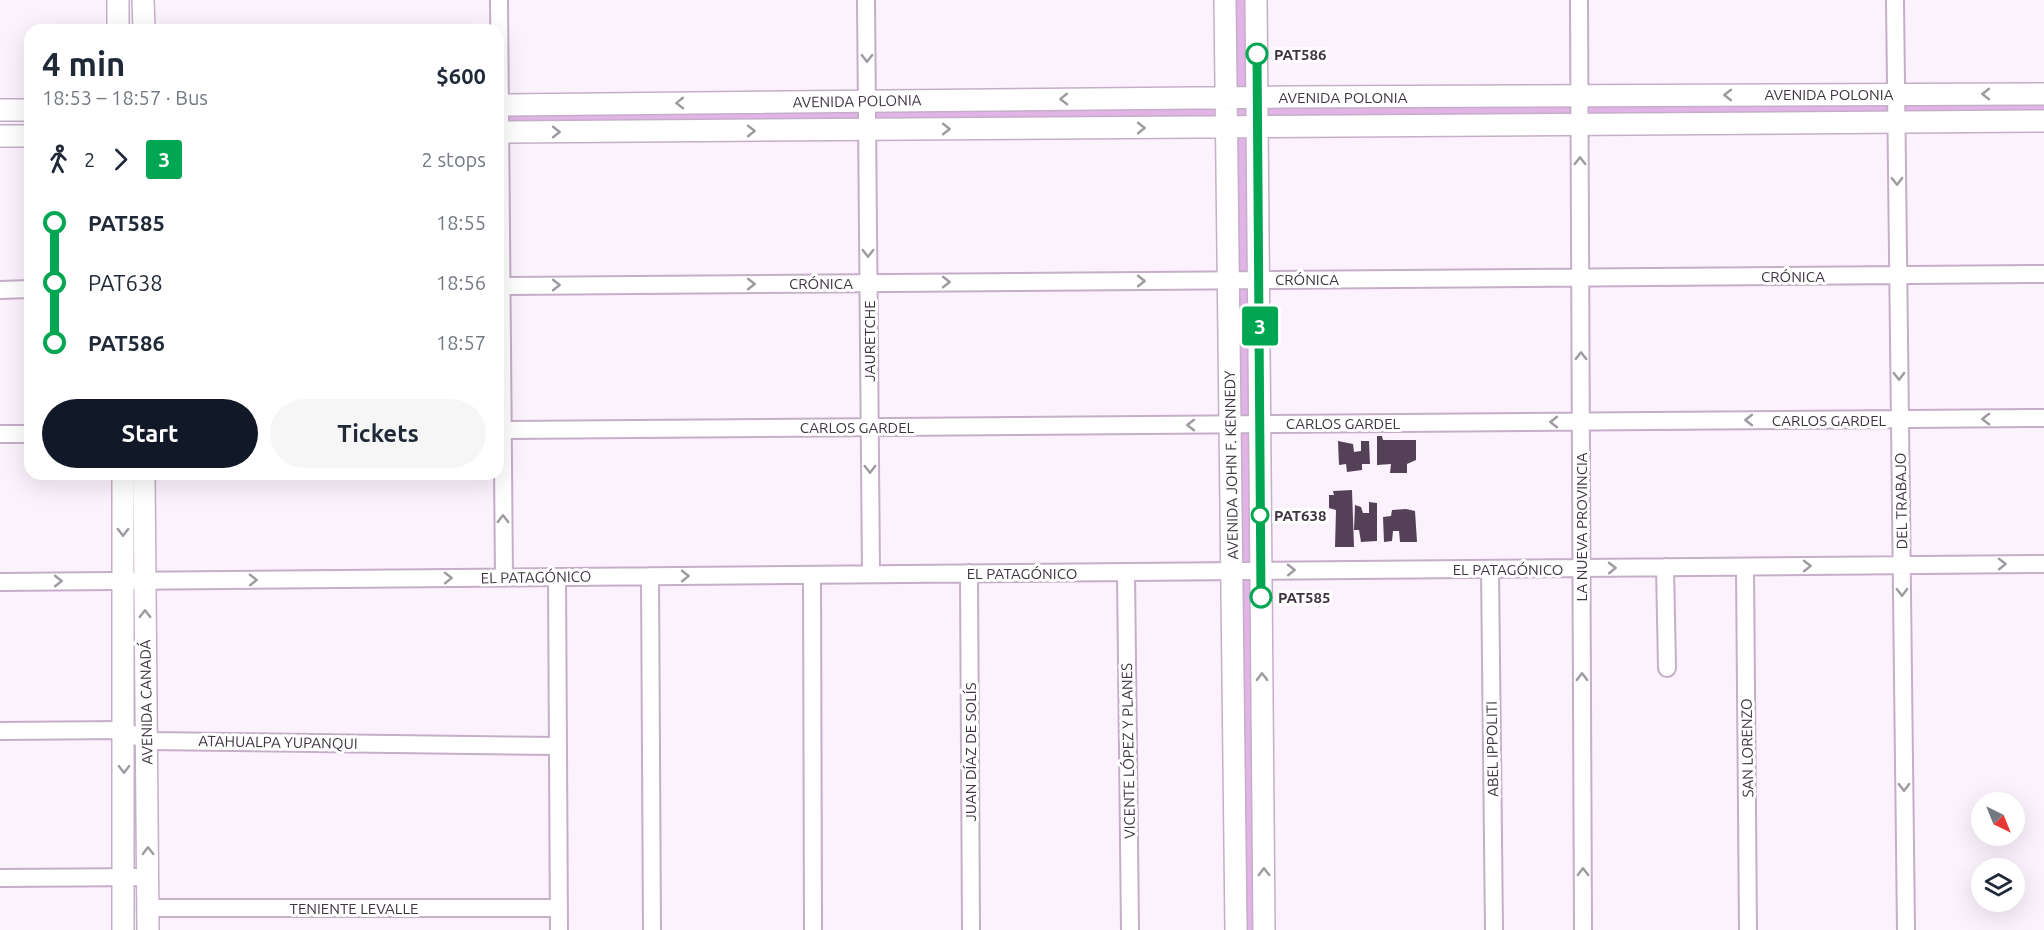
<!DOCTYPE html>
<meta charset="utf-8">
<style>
:root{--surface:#fff;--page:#f6f6f7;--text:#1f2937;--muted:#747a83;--accent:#111827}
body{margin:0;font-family:Ubuntu,sans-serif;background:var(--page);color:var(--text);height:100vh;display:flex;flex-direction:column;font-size:22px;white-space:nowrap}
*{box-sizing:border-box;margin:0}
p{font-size:20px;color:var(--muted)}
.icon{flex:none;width:33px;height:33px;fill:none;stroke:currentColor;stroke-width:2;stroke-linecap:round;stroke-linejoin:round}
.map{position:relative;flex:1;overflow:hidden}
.sheet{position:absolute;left:24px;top:24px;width:480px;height:456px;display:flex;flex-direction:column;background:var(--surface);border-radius:18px;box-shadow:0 6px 24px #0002}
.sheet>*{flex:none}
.badge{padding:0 12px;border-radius:4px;font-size:21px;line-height:39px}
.needle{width:39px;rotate:137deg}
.tools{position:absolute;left:1971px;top:792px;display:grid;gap:12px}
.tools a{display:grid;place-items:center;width:54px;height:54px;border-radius:50%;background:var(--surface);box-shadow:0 6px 24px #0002;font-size:30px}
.map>.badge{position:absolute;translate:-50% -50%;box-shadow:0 0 0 3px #fff}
.legs{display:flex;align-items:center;gap:9px;height:66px;padding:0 18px;font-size:20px}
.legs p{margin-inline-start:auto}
.head{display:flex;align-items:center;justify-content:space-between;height:102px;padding:0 18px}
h1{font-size:33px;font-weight:700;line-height:45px}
.primary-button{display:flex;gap:12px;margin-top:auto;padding:12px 18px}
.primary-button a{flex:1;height:69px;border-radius:36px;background:var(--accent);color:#fff;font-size:24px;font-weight:700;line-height:69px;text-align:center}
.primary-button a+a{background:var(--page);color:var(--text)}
ul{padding:0 18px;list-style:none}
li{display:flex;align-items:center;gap:21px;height:60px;font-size:22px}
li i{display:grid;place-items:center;width:9px;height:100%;margin:0 8px;background:currentColor}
li i::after{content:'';width:15px;height:15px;margin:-8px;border:4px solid;border-radius:50%;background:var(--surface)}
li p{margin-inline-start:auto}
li:first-child i{background:linear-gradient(#0000 50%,currentColor 0)}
li:last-child i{background:linear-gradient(currentColor 50%,#0000 0)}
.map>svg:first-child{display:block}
.green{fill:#e1b3e7}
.building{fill:#544057}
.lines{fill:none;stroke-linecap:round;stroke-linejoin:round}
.minor-casing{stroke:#c5aec8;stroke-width:20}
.major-casing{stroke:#c5aec8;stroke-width:24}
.minor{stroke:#fff;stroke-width:16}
.major{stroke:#fff;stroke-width:21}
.oneway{stroke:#9e9aa0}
.line-1-casing{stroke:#fff;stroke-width:14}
.line-1{stroke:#00a651;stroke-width:9}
.stop-1-dot{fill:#fff;stroke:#00a651;stroke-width:3}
.labels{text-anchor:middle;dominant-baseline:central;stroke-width:6;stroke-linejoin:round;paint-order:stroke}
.stop-label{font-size:15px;font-weight:bold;fill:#3e3540;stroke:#fff;text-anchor:start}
.street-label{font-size:15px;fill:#3e3540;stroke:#fff}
</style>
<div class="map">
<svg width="2044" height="930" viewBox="0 0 2044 930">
<rect width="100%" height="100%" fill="#fcf2fd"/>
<path class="green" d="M1225 0H1256L1258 97 2044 94V121L1258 127 1264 930H1236L1228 127 498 132V105L1227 98Z"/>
<path class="building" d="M1377 436H1382L1383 440H1416V460L1407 464V473H1390L1391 464 1377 465Z
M1338 441 1353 444 1354 452 1361 451V441H1369L1370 464H1362V470L1347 472 1346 464 1339 465Z
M1352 490 1354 547H1335L1336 510 1329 508V495H1334L1333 491Z
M1369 502 1377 503V541L1361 542 1359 530H1354L1355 505 1361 507 1363 513H1369Z
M1406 509 1415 511 1417 542H1400L1399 531H1393L1392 541 1384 542 1383 517 1391 516 1392 510Z"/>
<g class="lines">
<defs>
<path id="minor" d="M499 0 504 578
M866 0 871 574
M1579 0 1583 930
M1895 0 1906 930
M498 286 2044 274
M0 290 30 289
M498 430 2044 418
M0 434H30
M1665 567 1667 668
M1745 567 1748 930
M1490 569 1494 930
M1126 572 1130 930
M969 573 971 930
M812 575 813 930
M650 576 652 930
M557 577 559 930
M0 582 2044 564
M0 731 124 730 146 741 558 746
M0 878 148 877
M149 908H559"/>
<path id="major" d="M118 0V30
M143 0 144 30
M1225 0 1236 930
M1256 0 1264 930
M498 105 1287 97 2044 94
M0 110H30
M498 132 2044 121
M0 136H30
M144 474 148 930
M123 930V474"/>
</defs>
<use href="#minor" class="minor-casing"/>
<use href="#major" class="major-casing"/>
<use href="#minor" class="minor"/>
<use href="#major" class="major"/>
</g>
<defs><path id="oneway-chevron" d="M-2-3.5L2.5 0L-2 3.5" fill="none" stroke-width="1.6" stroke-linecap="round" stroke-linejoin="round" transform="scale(1.5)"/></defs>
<g class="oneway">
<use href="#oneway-chevron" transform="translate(867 58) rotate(90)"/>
<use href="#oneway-chevron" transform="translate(1986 94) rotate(180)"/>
<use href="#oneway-chevron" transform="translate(1728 95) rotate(180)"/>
<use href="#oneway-chevron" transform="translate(1064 99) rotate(179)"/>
<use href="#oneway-chevron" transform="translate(680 103) rotate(179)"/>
<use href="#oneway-chevron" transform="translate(1141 128)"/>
<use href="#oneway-chevron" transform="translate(946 129)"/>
<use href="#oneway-chevron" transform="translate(751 131)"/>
<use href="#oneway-chevron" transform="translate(556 132)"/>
<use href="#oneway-chevron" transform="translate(1580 161) rotate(-90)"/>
<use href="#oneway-chevron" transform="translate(1897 181) rotate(89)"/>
<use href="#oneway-chevron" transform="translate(868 253) rotate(90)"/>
<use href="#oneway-chevron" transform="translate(1141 281)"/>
<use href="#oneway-chevron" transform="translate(946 282)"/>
<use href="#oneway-chevron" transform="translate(751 284)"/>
<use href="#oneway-chevron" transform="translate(556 285)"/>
<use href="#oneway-chevron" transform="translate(1581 356) rotate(-90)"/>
<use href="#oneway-chevron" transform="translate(1899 376) rotate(89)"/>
<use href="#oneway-chevron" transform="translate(1986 419) rotate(180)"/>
<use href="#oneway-chevron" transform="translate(1749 420) rotate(180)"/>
<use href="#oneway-chevron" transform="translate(1554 422) rotate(180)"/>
<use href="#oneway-chevron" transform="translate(1191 425) rotate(180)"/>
<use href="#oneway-chevron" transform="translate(870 469) rotate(90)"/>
<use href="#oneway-chevron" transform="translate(503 519) rotate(-90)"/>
<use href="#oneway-chevron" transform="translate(123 532) rotate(90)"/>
<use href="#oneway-chevron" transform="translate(2002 564) rotate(-1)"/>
<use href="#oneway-chevron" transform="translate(1807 566) rotate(-1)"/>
<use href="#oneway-chevron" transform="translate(1612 568) rotate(-1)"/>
<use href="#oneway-chevron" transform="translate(1291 570) rotate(-1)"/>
<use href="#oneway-chevron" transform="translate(685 576) rotate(-1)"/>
<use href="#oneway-chevron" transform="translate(448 578) rotate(-1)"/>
<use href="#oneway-chevron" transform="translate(253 580) rotate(-1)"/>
<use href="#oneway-chevron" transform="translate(58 581)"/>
<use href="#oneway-chevron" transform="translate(1902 592) rotate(89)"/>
<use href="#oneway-chevron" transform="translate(145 614) rotate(-90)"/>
<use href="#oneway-chevron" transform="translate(1262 677) rotate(-91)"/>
<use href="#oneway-chevron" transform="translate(1582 677) rotate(-90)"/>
<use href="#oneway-chevron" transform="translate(124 769) rotate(90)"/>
<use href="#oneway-chevron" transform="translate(1904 787) rotate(89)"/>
<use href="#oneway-chevron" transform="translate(148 851) rotate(-91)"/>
<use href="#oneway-chevron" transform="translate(1264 872) rotate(-91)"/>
<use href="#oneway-chevron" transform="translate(1583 872) rotate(-90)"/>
</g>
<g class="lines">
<defs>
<path id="line-1" d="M1257 54 1261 597"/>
</defs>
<use href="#line-1" class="line-1-casing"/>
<use href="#line-1" class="line-1"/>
</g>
<g class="stop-1-dot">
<circle cx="1257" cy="54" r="10"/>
<circle cx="1260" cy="515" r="8"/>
<circle cx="1261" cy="597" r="10"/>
</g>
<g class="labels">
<g class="stop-label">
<text x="1274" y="54">PAT586</text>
<text x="1274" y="515">PAT638</text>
<text x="1278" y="597">PAT585</text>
</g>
<g class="street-label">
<text x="1829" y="94">AVENIDA POLONIA</text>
<text x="1343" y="97">AVENIDA POLONIA</text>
<text transform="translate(857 101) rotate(-1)">AVENIDA POLONIA</text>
<text x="1793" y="276">CRÓNICA</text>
<text x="1307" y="279">CRÓNICA</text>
<text x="821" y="283">CRÓNICA</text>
<text transform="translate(869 341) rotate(-90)">JAURETCHE</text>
<text x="1829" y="420">CARLOS GARDEL</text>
<text x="1343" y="423">CARLOS GARDEL</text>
<text x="857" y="427">CARLOS GARDEL</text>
<text transform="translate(1231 465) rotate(-91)">AVENIDA JOHN F. KENNEDY</text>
<text transform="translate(1901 501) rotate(-91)">DEL TRABAJO</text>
<text transform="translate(1581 527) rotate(-90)">LA NUEVA PROVINCIA</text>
<text x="1508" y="569">EL PATAGÓNICO</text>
<text x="1022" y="573">EL PATAGÓNICO</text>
<text transform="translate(536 577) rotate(-1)">EL PATAGÓNICO</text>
<text transform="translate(146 702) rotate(-91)">AVENIDA CANADÁ</text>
<text transform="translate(278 742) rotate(1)">ATAHUALPA YUPANQUI</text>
<text transform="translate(1747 748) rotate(-91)">SAN LORENZO</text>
<text transform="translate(1492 749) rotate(-91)">ABEL IPPOLITI</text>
<text transform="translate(1128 751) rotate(-91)">VICENTE LÓPEZ Y PLANES</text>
<text transform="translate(970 752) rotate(-90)">JUAN DÍAZ DE SOLÍS</text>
<text x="354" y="908">TENIENTE LEVALLE</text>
</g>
</g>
</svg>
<div class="tools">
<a><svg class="needle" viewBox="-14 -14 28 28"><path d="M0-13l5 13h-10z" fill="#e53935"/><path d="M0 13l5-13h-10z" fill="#747a83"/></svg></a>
<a><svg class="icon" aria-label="layers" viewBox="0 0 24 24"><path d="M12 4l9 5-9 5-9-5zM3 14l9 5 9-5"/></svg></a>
</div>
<b class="badge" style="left:1260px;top:326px;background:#00a651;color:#fff">3</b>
<section class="sheet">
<div class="head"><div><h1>4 min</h1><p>18:53 – 18:57 · Bus</p></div><b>$600</b></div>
<div class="legs"><svg class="icon" aria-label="walk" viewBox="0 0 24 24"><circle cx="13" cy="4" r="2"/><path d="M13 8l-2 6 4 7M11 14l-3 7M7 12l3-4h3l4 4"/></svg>2<svg class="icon" aria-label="forward" viewBox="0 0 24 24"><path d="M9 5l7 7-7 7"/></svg><b class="badge" style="background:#00a651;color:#fff">3</b><p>2 stops</p></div>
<ul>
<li><i style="color:#00a651"></i><b>PAT585</b><p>18:55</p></li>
<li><i style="color:#00a651"></i><span>PAT638</span><p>18:56</p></li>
<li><i style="color:#00a651"></i><b>PAT586</b><p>18:57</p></li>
</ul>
<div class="primary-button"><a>Start</a><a>Tickets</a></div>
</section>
</div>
